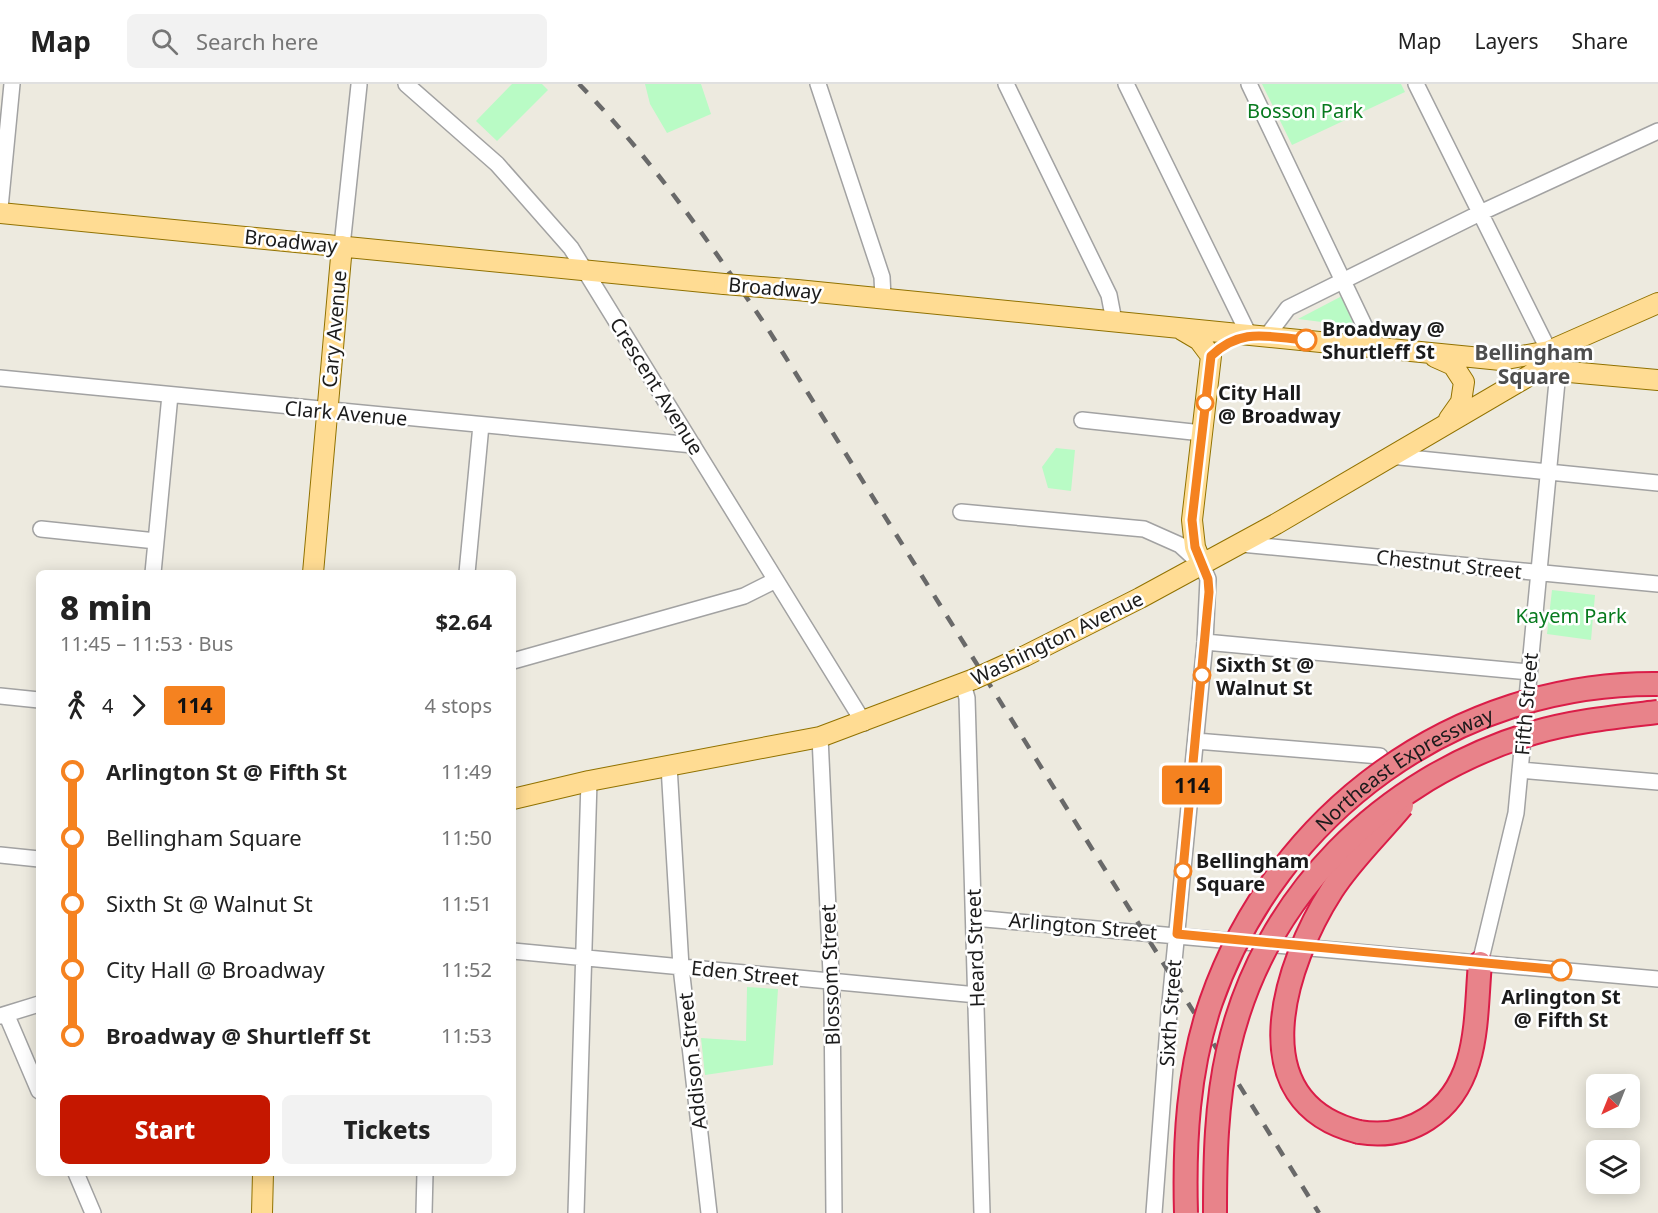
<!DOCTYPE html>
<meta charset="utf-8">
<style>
:root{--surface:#fff;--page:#f2f2f2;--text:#222;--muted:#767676;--line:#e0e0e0;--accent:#c51700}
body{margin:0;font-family:"Noto Sans",sans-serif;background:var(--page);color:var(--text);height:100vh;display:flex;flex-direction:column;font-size:22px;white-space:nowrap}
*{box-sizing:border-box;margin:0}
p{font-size:20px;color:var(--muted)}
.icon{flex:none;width:33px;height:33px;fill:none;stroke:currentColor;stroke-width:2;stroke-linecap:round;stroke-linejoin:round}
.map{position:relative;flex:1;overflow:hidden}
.side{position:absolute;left:36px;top:486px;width:480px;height:606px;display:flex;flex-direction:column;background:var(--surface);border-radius:9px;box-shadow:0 3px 15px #0003}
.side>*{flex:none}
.badge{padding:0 12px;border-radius:4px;font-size:21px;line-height:39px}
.needle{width:39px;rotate:223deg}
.fabs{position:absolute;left:1586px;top:990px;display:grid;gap:12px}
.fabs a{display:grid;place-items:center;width:54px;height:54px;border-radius:9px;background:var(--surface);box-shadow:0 3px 15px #0003;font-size:30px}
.map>.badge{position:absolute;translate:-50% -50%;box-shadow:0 0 0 3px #fff}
.legs{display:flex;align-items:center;gap:9px;height:66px;padding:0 24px;font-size:20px}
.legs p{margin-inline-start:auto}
.head{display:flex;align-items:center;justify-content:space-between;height:102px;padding:0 24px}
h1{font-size:33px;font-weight:800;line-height:45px}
.cta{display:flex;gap:12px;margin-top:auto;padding:12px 24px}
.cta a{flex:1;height:69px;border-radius:9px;background:var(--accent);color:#fff;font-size:24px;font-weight:800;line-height:69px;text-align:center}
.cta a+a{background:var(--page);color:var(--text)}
ul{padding:0 24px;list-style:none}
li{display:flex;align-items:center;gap:21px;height:66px;font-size:22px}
li i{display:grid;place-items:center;width:9px;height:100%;margin:0 8px;background:currentColor}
li i::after{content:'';width:15px;height:15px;margin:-8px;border:4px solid;border-radius:50%;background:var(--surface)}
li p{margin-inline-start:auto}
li:first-child i{background:linear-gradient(#0000 50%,currentColor 0)}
li:last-child i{background:linear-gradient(currentColor 50%,#0000 0)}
header{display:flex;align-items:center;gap:36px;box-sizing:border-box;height:84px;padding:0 30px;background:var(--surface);border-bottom:2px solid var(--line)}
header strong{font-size:28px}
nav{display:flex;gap:33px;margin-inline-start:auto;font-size:21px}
.search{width:420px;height:54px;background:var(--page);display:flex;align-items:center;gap:15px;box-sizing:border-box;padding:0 21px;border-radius:9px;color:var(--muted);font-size:22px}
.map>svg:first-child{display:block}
.park{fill:#b9fbc5}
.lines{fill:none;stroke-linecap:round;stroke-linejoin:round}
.minor-casing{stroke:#a2a2a2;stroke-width:18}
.major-casing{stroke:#917200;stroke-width:22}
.highway-casing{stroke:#da1d48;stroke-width:26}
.minor{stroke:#fff;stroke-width:15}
.major{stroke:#ffdc93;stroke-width:20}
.highway{stroke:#e8838a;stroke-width:22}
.rail{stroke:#696969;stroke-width:4.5;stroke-dasharray:12 12;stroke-linecap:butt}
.major-bridge-casing{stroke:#917200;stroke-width:22;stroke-linecap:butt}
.highway-bridge-casing{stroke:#da1d48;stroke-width:26;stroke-linecap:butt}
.major-bridge{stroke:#ffdc93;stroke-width:20}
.highway-bridge{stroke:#e8838a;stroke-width:22}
.line-1-casing{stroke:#fff;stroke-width:14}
.line-1{stroke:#f58220;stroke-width:9}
.stop-1-dot{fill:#fff;stroke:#f58220;stroke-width:3}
.labels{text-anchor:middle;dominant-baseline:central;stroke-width:5;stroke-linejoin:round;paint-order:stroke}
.park-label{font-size:20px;fill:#077a1e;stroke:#fff}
.street-label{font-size:20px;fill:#1b1b1b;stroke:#fff}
.stop-label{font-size:20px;font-weight:bold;fill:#1b1b1b;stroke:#fff;text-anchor:start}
.neighbourhood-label{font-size:21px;font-weight:bold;fill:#4e4e4e;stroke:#fff}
</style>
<header>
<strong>Map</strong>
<div class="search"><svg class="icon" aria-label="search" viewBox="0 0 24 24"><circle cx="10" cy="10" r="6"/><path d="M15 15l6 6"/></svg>Search here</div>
<nav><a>Map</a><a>Layers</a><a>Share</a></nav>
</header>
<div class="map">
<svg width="1658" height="1129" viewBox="0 0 1658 1129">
<rect width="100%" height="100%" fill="#edeadf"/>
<path class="park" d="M512 0H542L548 6 497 57 476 37Z
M645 0H701L711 30 667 49 650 20Z
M1262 0H1401L1405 8 1292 61Z
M1342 212 1354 242 1298 235Z
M1056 364 1075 366 1071 407 1048 404 1042 383Z
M1552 506 1595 511 1591 556 1547 550Z
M747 903 778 905 773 981 705 991 701 954 746 957Z"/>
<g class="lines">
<defs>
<path id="minor" d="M406 0 497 80 571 164 864 639
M818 0 882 193 883 214
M1006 0 1109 211 1114 237
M1126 0 1249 251
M1249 0 1375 264
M1416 0 1549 267
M0 124 12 0
M342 162 359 1
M1267 252 1288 224 1480 129 1658 47
M0 294 693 361
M1082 336 1202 349
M1390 372 1658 399
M961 428 1144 445 1180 461 1202 481 1208 495 1205 558 1169 929 1154 1129
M41 445 156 457
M1241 460 1658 500
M153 489 170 311
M467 489 481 341
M1205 558 1529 588
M513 577 744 512 776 496
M963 600 967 614 982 1129
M0 612 39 616
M820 653 832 911 834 1129
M1196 657 1380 672
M669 682 681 883 709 1129
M1520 686 1658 698
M0 771 39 775
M974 834 1658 895
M513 867 977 911
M1480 879 1516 729 1558 287
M0 932 39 920
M7 932 39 1007
M76 1089 93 1129
M424 1129 425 1089
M576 1129 589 697"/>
<path id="major" d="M0 129 724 200
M797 206 1501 276 1549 267 1658 219
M1182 246 1199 256 1211 272 1192 436 1195 463 1202 481
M1435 273 1453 281 1464 298 1461 318 1449 335
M313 489 342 162
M1025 572 1140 514 1276 440 1532 290 1558 287 1658 296
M513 715 589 697 820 653 974 595
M262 1129 263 1089"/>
<path id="highway" d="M1359 1048C1383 1052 1407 1048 1427 1035 1480 1001 1475 935 1480 879"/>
</defs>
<use href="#minor" class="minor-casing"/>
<use href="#major" class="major-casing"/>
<use href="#highway" class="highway-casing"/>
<use href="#minor" class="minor"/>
<use href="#major" class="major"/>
<use href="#highway" class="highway"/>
<path class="rail" d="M579 0C652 75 710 159 768 245L1319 1129"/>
<defs>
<path id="major-bridge" d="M724 200 797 206
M974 595 1025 572"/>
<g id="highway-bridge">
<path d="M1359 1048C1238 1018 1285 879 1332 806 1352 775 1379 750 1402 722"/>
<path id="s1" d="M1186 1129C1184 1058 1188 985 1211 918 1277 728 1456 598 1658 600"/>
<path d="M1215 1129C1215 1075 1216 1020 1228 967 1263 812 1383 694 1533 649 1574 637 1616 633 1658 628"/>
</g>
</defs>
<use href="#major-bridge" class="major-bridge-casing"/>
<use href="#highway-bridge" class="highway-bridge-casing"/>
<use href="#major-bridge" class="major-bridge"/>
<use href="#highway-bridge" class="highway-bridge"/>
</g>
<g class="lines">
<defs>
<path id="line-1" d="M1306 256C1268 253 1241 243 1211 272L1192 436 1195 463 1208 495 1209 508 1177 850 1561 886"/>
</defs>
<use href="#line-1" class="line-1-casing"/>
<use href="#line-1" class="line-1"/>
</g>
<g class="stop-1-dot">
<circle cx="1306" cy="256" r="10"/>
<circle cx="1205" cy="319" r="8"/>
<circle cx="1202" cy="591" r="8"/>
<circle cx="1183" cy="787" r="8"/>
<circle cx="1561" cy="886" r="10"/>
</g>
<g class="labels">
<g class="park-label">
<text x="1305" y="26">Bosson Park</text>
<text x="1571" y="531">Kayem Park</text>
</g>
<g class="street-label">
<text transform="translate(291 157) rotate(6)">Broadway</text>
<text transform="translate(775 204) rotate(5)">Broadway</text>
<text transform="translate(334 245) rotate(-85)">Cary Avenue</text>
<text transform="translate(657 302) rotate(58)">Crescent Avenue</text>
<text transform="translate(346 329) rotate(5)">Clark Avenue</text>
<text transform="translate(1449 480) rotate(6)">Chestnut Street</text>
<text transform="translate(1057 554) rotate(-26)">Washington Avenue</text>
<text transform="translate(1526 620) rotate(-85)">Fifth Street</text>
<text stroke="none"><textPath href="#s1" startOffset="525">Northeast Expressway</textPath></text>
<text transform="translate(1083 842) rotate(5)">Arlington Street</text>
<text transform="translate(975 864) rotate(-92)">Heard Street</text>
<text transform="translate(745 889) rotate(6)">Eden Street</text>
<text transform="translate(830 891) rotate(-92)">Blossom Street</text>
<text transform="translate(1170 929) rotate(-86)">Sixth Street</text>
<text transform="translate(692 977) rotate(-96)">Addison Street</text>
</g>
<g class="stop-label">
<text x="1322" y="244">Broadway @<tspan x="1322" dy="23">Shurtleff St</tspan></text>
<text x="1218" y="308">City Hall<tspan x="1218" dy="23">@ Broadway</tspan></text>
<text x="1216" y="580">Sixth St @<tspan x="1216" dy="23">Walnut St</tspan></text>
<text x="1196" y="776">Bellingham<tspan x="1196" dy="23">Square</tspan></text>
<text x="1561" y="912" text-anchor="middle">Arlington St<tspan x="1561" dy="23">@ Fifth St</tspan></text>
</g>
<g class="neighbourhood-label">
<text x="1534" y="268">Bellingham<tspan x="1534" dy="24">Square</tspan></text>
</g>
</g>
</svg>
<div class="fabs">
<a><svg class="needle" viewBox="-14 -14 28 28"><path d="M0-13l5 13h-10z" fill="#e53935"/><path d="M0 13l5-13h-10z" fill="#767676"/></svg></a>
<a><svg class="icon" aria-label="layers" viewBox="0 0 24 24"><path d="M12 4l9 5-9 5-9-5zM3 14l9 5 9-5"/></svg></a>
</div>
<b class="badge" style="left:1192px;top:701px;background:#f58220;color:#111">114</b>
<section class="side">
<div class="head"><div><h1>8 min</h1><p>11:45 – 11:53 · Bus</p></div><b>$2.64</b></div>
<div class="legs"><svg class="icon" aria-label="walk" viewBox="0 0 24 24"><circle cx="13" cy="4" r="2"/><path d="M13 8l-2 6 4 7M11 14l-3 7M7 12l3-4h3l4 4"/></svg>4<svg class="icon" aria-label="forward" viewBox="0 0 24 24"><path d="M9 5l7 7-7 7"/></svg><b class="badge" style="background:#f58220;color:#111">114</b><p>4 stops</p></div>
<ul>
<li><i style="color:#f58220"></i><b>Arlington St @ Fifth St</b><p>11:49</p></li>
<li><i style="color:#f58220"></i><span>Bellingham Square</span><p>11:50</p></li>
<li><i style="color:#f58220"></i><span>Sixth St @ Walnut St</span><p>11:51</p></li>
<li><i style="color:#f58220"></i><span>City Hall @ Broadway</span><p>11:52</p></li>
<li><i style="color:#f58220"></i><b>Broadway @ Shurtleff St</b><p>11:53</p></li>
</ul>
<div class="cta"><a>Start</a><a>Tickets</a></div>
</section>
</div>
